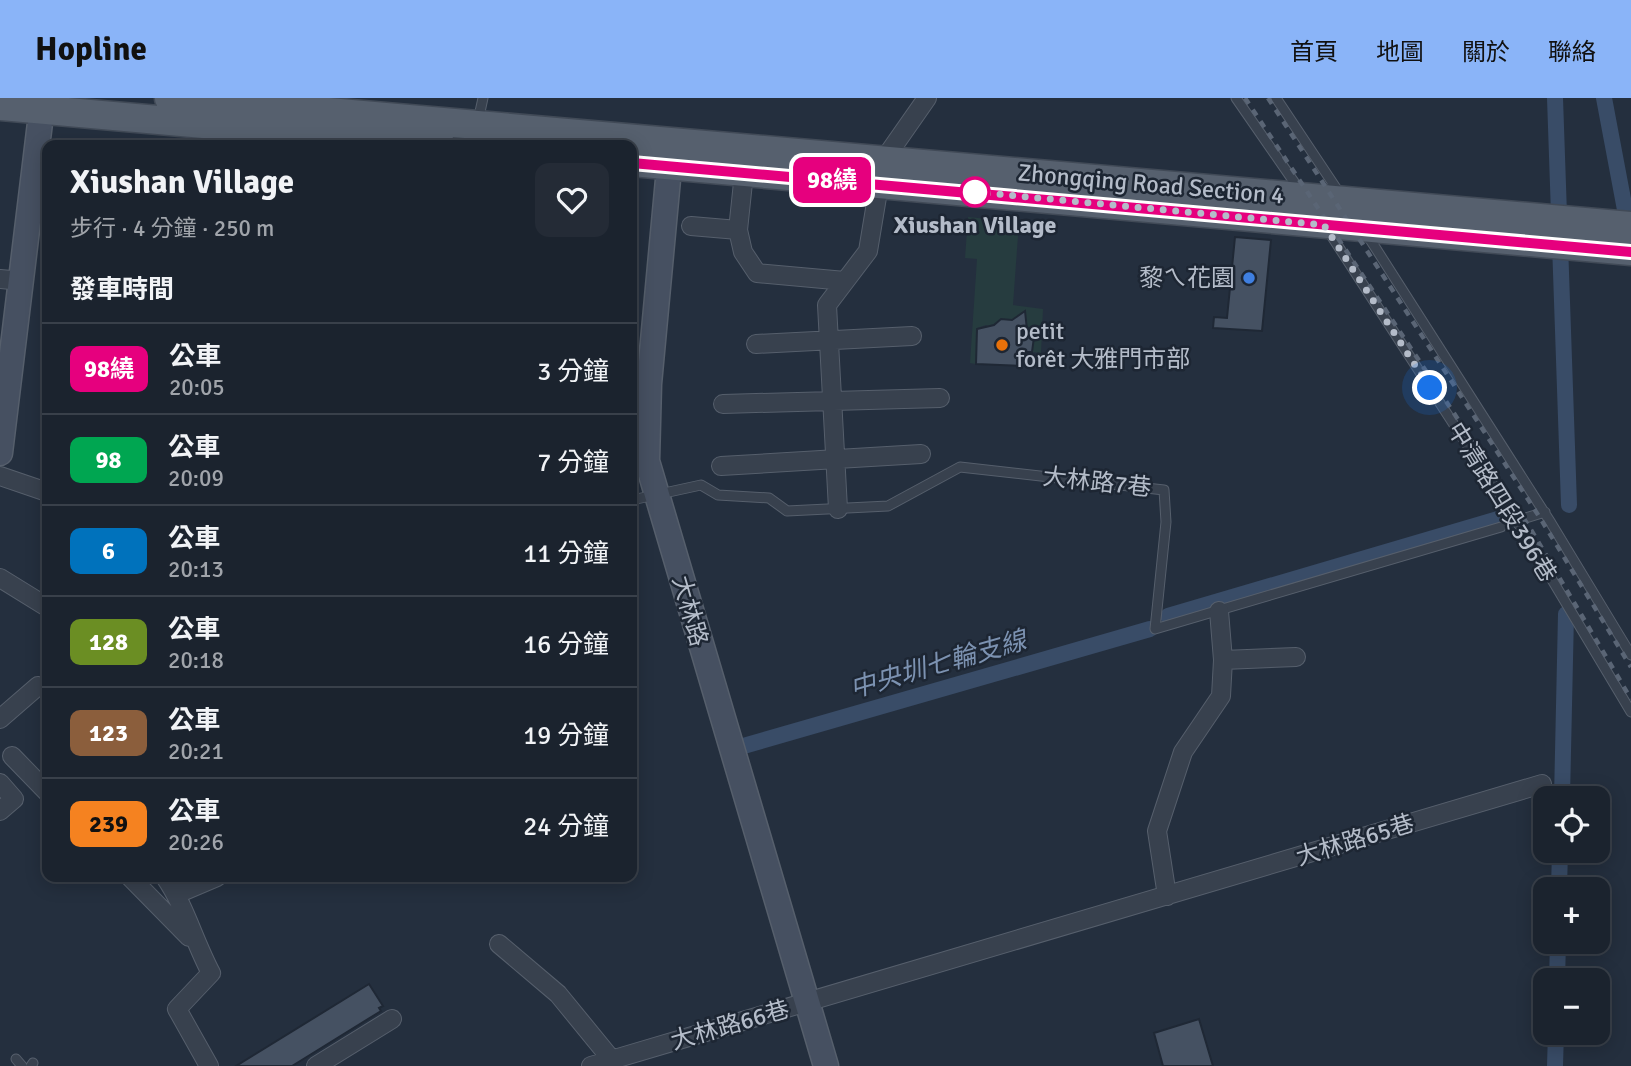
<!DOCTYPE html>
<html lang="zh-TW">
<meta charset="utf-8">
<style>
:root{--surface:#1b232e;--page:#242b36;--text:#f1f3f6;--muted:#a0a4aa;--line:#39404a;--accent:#8ab4f8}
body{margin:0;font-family:Signika,"Noto Sans TC",sans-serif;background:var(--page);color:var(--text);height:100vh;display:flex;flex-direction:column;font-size:26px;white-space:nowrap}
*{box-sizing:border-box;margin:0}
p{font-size:23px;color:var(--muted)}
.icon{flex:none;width:38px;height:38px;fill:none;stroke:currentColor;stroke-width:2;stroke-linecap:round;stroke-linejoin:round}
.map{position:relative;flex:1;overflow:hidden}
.details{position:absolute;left:42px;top:42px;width:595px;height:742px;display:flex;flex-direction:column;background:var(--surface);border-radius:14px;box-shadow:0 4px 18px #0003,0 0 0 2px var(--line)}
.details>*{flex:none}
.badge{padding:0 14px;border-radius:10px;font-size:24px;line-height:46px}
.controls{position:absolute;left:1533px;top:688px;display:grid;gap:14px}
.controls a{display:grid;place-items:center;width:77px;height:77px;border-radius:14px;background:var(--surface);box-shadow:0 4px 18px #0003,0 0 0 2px var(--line);font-size:35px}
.you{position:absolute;width:35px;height:35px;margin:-18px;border:5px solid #fff;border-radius:50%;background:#1a73e8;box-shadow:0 0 0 10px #1a73e833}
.map>.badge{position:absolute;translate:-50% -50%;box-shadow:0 0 0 4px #fff}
h2{padding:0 28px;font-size:26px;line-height:63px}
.round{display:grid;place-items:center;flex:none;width:74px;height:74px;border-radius:14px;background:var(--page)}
.head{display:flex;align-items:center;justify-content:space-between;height:119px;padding:0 28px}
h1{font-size:33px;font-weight:700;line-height:52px}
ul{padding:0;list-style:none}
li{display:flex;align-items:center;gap:21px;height:91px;padding:0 28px;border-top:2px solid var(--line)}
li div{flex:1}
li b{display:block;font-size:26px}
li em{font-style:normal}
li .badge{min-width:77px;font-weight:700;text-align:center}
header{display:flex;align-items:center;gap:42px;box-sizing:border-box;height:98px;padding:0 35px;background:var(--accent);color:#111}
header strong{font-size:33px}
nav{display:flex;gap:38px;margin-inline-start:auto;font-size:24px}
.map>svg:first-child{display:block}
.green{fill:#263c3f}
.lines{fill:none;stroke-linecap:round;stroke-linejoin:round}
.canal{stroke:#394c67;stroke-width:16}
.building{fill:#455162;stroke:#1f2835;stroke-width:2}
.lane-casing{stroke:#565f6c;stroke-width:11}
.street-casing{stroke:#565f6c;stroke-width:20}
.secondary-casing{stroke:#565f6c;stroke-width:27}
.primary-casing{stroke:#414a57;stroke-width:31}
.lane{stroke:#38414e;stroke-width:9}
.street{stroke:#38414e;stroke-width:18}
.secondary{stroke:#465061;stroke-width:24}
.primary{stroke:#56606e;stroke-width:28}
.rail{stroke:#5a6575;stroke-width:4.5;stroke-dasharray:7 7;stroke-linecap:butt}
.line-casing{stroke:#fff;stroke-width:16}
.line{stroke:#e6007e;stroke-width:10}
.walk{stroke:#b4bcc9;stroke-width:7;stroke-dasharray:0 12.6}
.stop-dot{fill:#fff;stroke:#e6007e;stroke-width:3.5}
.shop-dot{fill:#3f7fe0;stroke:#1d2633;stroke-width:2.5}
.food-dot{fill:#e8710a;stroke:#1d2633;stroke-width:2.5}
.labels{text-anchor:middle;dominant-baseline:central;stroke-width:5;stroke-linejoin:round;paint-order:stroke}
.street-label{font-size:24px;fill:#b4bcc9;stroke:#1d2633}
.stop-label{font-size:24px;font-weight:bold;fill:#b4bcc9;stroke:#1d2633}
.poi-label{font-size:24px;fill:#b4bcc9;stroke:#1d2633;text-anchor:end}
.water-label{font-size:26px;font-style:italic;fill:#7c92b1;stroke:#1d2633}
</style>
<header>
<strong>Hopline</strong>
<nav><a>首頁</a><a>地圖</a><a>關於</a><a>聯絡</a></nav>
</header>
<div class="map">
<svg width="1631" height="968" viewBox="0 0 1631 968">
<rect width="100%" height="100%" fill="#242f3e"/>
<path class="green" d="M968 119 1019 124 1013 207 1043 211 1041 255 1032 254 1035 233 1026 232 1025 219 1019 217 1015 222 1001 221 992 230 986 227 977 230 976 266 970 265 977 161 965 160Z"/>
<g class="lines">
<path class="canal" d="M1555 0 1569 407
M1604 0 1629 133
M1168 518 1505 419
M740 649 1150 531
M1562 700 1566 516
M1559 791 1560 752
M1557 882 1558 844
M1555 968 1556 934"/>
</g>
<path class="building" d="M1235 139 1271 142 1262 233 1213 230 1214 219 1227 220Z
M1025 213 1027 232H1035L1032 254H1023L1021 268 976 266 977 231 994 227 1001 221 1012 222Z
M369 886 383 908 379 910 381 913 305 960 292 968H236Z
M1199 921 1213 968H1163L1154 935Z"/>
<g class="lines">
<defs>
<path id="lane" d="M1236 0 1301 94
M1276 0 1340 96
M478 23 483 0
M1327 131 1523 433 1631 614
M1366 135 1551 425 1631 557
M632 402 701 387 718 397 769 400 787 413 888 408 960 369 1164 392 1166 424 1155 531 1501 429
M1516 423 1545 414
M16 961 22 968
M31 968 33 965"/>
<path id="street" d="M691 128 738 132 744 75
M738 132 743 154 757 175 845 183
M0 181 22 183
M756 246 912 238
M723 306 940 300
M721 368 921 356
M0 378 47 394
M838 411 827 207 868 153 883 63 927 0
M0 480 47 509
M1223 562 1296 559
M0 621 38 588
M12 658 47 694
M0 685 14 701 0 713
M130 779 189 839
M165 779C185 808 194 843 211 875L177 911 209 968
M177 796 217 779
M1167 798 1157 733 1183 654 1221 598 1223 562 1219 513
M499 846 558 896 612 962
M316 968 392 921
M591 968 1542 686"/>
<path id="secondary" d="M671 49 649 286 647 363 826 968
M0 355 43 0"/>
<path id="primary" d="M169 0 1631 128
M0 8 441 47
M632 64 1631 153"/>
</defs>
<use href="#lane" class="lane-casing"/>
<use href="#street" class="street-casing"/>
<use href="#secondary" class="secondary-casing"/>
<use href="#primary" class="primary-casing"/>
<use href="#lane" class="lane"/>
<use href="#street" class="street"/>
<use href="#secondary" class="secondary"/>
<use href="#primary" class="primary"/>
<path class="rail" d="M1245 0 1530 430 1631 601
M1268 0 1542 423 1631 569"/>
</g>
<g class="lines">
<defs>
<path id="line" d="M632 65 1631 154"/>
</defs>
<use href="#line" class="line-casing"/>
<use href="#line" class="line"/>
<path class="walk" d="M975 94 1324 127 1430 290"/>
</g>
<circle class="stop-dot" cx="975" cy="94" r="14"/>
<circle class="shop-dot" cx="1249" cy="180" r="7"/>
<circle class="food-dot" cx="1002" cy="247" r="7"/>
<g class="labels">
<g class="street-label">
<text transform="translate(1151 86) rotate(5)">Zhongqing Road Section 4</text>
<text transform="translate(1097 384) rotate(6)">大林路7巷</text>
<text transform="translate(1502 404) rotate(58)">中清路四段396巷</text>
<text transform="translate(690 513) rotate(74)">大林路</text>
<text transform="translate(1355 742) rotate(-17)">大林路65巷</text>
<text transform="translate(730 927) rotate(-16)">大林路66巷</text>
</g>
<g class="stop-label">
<text x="975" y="127">Xiushan Village</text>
</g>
<g class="poi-label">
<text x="1235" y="180">黎ㄟ花園</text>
<text x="1016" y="233" text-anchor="start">petit<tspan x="1016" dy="28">forêt 大雅門市部</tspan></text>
</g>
<g class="water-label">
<text transform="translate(938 567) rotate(-16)">中央圳七輪支線</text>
</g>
</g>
</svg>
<div class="controls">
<a><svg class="icon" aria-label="locate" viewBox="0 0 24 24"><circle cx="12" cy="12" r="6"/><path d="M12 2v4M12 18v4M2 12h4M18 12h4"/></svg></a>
<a>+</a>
<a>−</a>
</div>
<div class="you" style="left:1430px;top:290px"></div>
<b class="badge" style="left:832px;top:82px;background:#e6007e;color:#fff">98繞</b>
<section class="details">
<div class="head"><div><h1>Xiushan Village</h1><p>步行 · 4 分鐘 · 250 m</p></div><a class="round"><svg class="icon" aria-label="heart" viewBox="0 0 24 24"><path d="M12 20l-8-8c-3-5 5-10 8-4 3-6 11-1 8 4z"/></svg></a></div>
<h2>發車時間</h2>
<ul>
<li><span class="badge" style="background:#e6007e;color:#fff">98繞</span><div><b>公車</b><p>20:05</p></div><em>3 分鐘</em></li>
<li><span class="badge" style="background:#00a651;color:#fff">98</span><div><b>公車</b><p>20:09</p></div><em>7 分鐘</em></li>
<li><span class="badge" style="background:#0072bc;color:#fff">6</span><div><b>公車</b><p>20:13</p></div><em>11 分鐘</em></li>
<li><span class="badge" style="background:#6b8e23;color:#fff">128</span><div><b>公車</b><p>20:18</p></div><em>16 分鐘</em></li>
<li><span class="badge" style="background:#8b5e3c;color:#fff">123</span><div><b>公車</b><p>20:21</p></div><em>19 分鐘</em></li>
<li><span class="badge" style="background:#f58220;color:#111">239</span><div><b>公車</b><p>20:26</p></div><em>24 分鐘</em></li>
</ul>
</section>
</div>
